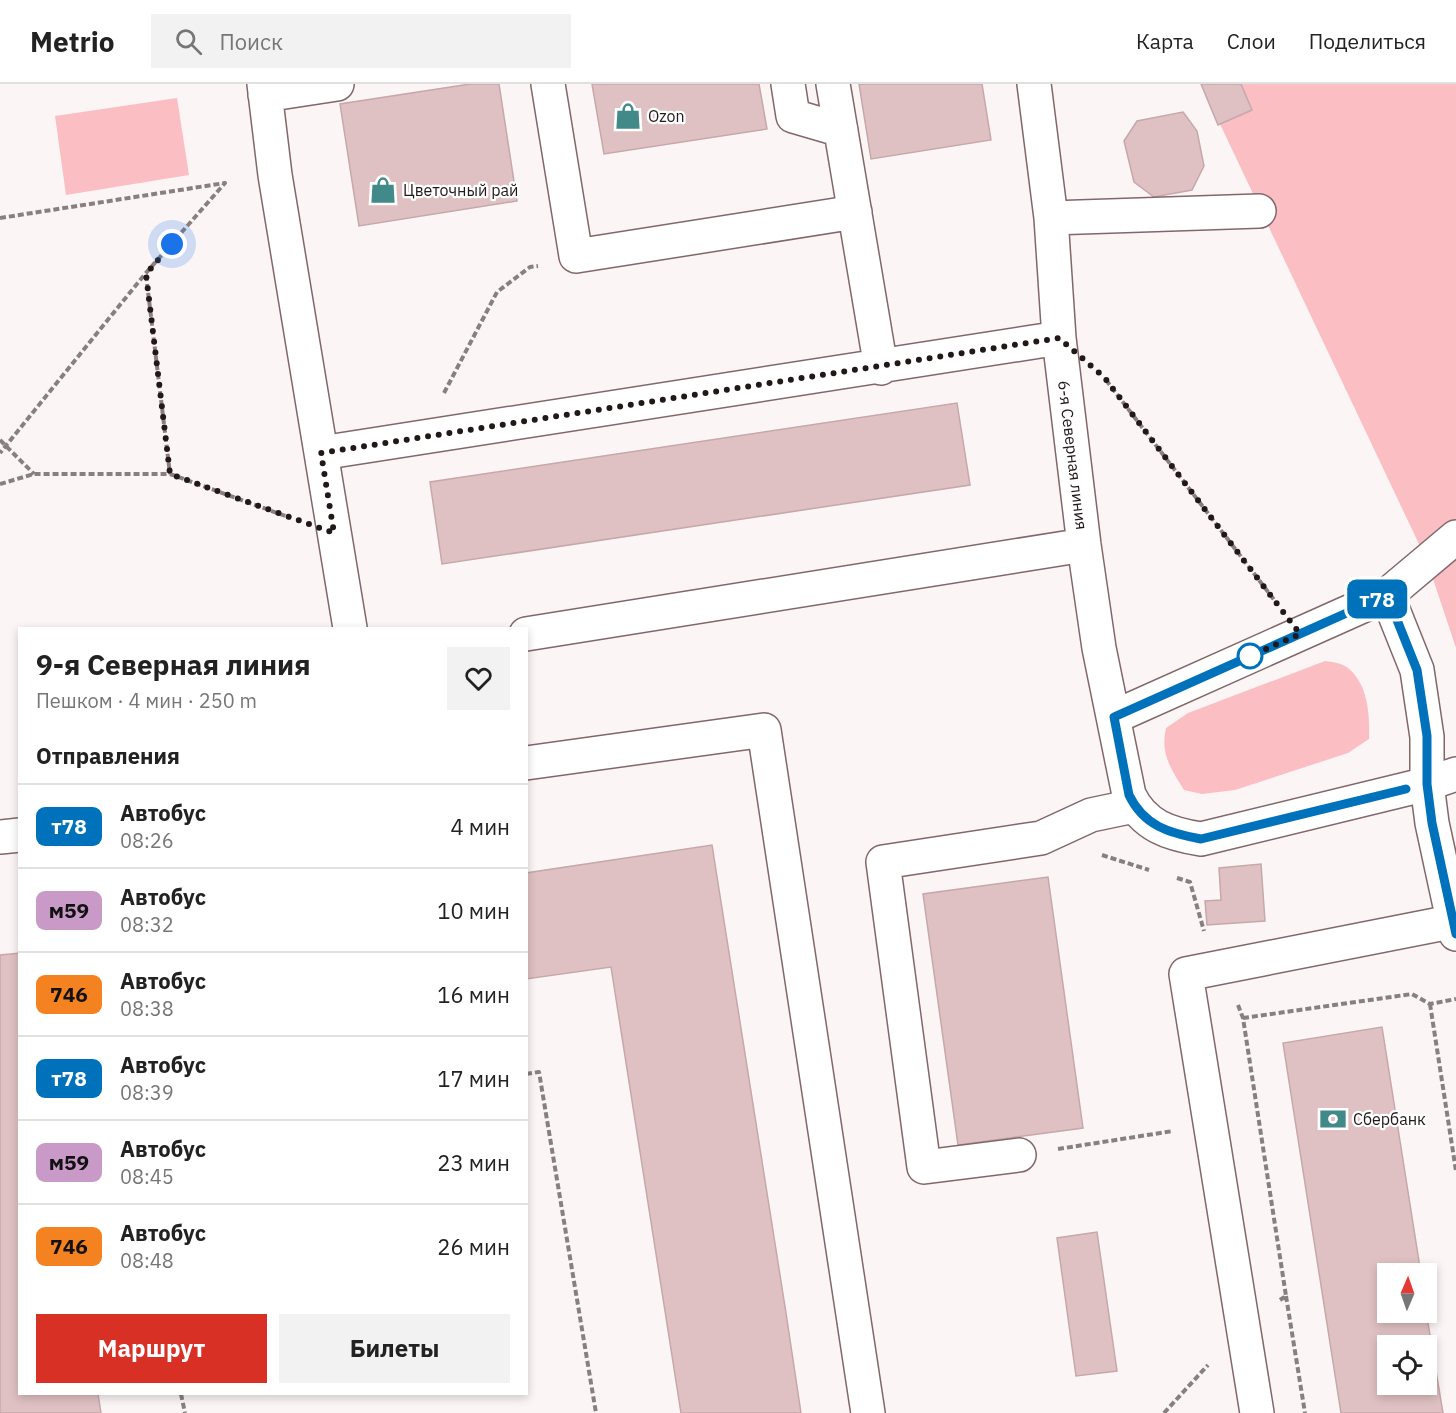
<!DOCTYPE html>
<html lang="ru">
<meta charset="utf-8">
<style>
:root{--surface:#fff;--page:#f2f2f2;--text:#222;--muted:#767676;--line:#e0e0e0;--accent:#d93025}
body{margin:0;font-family:"IBM Plex Sans",sans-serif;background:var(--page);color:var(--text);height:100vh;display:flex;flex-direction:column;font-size:22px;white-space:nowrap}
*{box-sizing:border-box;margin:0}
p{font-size:20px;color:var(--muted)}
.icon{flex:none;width:33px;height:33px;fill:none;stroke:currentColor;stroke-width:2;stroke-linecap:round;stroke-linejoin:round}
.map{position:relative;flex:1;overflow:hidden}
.panel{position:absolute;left:18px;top:543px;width:510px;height:768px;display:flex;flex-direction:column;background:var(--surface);border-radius:0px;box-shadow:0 3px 9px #0003}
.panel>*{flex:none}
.badge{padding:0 12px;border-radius:9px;font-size:21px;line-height:39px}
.needle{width:39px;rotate:2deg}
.buttons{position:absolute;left:1377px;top:1179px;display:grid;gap:12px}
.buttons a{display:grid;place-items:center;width:60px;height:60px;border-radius:0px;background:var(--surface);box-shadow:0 3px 9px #0003;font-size:30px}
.you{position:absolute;width:30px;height:30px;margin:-15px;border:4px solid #fff;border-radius:50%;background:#1a73e8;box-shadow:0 0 0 9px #1a73e833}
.map>.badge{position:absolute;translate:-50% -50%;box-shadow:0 0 0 3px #fff}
h2{padding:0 18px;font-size:22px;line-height:54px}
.round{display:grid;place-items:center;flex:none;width:63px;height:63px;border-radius:0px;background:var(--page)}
.headline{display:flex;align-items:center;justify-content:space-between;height:102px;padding:0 18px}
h1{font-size:28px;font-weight:700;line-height:45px}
.primary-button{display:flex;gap:12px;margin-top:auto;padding:12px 18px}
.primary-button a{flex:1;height:69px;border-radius:0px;background:var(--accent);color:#fff;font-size:24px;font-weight:700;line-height:69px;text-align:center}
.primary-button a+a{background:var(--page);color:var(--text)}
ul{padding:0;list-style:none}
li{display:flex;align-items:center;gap:18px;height:84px;padding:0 18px;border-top:2px solid var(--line)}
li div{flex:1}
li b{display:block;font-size:22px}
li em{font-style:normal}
li .badge{min-width:66px;font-weight:700;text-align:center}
header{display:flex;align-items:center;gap:36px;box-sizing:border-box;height:84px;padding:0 30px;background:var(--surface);border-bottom:2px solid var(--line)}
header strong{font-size:28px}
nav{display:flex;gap:33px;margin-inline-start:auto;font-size:21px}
.search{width:420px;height:54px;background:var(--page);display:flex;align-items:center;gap:15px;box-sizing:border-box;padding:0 21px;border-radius:0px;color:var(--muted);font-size:22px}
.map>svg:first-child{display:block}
.green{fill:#fbbfc3}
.building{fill:#e0c1c3;stroke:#c6a8aa;stroke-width:1.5;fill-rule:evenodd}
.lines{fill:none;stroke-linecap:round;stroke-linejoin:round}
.minor-casing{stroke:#826769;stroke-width:36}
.path{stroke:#887f80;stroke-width:4;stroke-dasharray:6 3;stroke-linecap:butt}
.minor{stroke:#fff;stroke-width:33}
.line-casing{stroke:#fff;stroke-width:14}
.line{stroke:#0072bc;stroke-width:9}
.walk{stroke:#221818;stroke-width:6;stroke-dasharray:0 10.8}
.stop-dot{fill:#fff;stroke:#0072bc;stroke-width:3}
.labels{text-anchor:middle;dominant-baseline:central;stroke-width:4.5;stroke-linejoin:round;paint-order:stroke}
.poi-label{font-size:16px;fill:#221818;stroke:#fff;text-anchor:start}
.street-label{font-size:16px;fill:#221818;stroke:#fff}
</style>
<header>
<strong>Metrio</strong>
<div class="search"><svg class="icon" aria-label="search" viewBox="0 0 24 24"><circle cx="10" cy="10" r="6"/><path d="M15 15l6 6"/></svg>Поиск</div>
<nav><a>Карта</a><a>Слои</a><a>Поделиться</a></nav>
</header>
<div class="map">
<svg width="1456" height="1329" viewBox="0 0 1456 1329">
<rect width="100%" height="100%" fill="#fcf5f6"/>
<path class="green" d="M1201 0H1456V564L1427 477Z
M177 14 189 91 66 111 55 32Z
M1325 577C1332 578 1342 579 1348 584 1368 600 1370 631 1369 655L1348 669 1235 706 1202 710 1184 706C1171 685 1160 670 1166 644L1188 629Z"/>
<path class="building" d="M470 0H499L517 117 359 142 340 20Z
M592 0H759L767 45 604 70Z
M859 0H982L991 56 871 75Z
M1201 0H1241L1252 26 1218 41Z
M1183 28 1197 47 1204 82 1192 106 1154 113 1134 98 1124 57 1137 37Z
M957 319 970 401 442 480 430 398Z
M712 761 786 1229 801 1329H681L611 883 526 895V789Z
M1261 780 1265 837 1207 841 1205 817 1221 816 1219 784Z
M1048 793 1083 1044 958 1061 923 810Z
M20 869V1310H98L101 1329H0V871Z
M1382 943 1421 1190H1388V1228L1426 1227 1443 1329H1341L1283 959ZM1388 1262H1426V1300H1388Z
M1097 1148 1117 1287 1076 1292 1057 1154Z"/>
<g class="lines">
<defs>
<path id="minor" d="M264 0 275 91 350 544
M548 0 576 172 855 128
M788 0 793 32 841 46
M833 0 881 284
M1034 0 1051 134 1059 254 1084 461 1099 564 1129 711C1144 742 1169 750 1201 755L1427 700 1456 690
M265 11 337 0
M1051 134 1259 127
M321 369 1059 254
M1387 511 1417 586 1427 653V700L1432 739 1456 850
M526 550 1084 461
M1114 633 1387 511 1456 453
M526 679 764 646 868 1329
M0 753 20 751
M1019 1071 924 1083 883 778 1041 754 1091 731 1134 722
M1257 1329 1186 890 1456 837"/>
</defs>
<use href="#minor" class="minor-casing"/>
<path class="path" d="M0 134 225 99 145 190 0 369
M146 191 170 390
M1106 296 1275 517
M444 309 497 208 530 183 538 182
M0 356 34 390
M0 400 34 390H170L291 434
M1102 771 1149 786
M1177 794 1190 798 1204 847
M1430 920 1456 1087
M1238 921 1243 934 1286 1212 1280 1216
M1243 934 1412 910 1430 920 1456 915
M526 990 539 988 596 1329
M1058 1065 1173 1047
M1286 1212 1305 1329
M181 1310 185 1329
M1164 1329 1208 1281"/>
<use href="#minor" class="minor"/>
</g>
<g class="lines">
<defs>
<path id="line" d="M1406 705 1201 755C1169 749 1144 742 1129 711L1114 633 1387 511 1417 586 1427 652V700L1432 739 1456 850"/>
</defs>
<use href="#line" class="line-casing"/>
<use href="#line" class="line"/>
<path class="walk" d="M172 160 146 190 170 390 334 449 321 369 1059 254 1104 293 1300 550 1248 573 1250 572"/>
</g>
<defs>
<symbol id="shop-bare" viewBox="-9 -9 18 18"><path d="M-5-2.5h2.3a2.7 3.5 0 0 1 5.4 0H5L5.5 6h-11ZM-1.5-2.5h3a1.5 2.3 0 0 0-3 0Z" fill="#418a89" stroke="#fff" stroke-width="2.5" paint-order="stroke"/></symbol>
<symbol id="bank-bare" viewBox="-9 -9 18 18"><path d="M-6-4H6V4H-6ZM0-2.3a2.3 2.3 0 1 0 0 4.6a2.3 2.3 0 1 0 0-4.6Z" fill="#418a89" stroke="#fff" stroke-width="2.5" paint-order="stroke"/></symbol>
</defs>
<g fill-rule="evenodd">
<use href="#shop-bare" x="609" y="13" width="38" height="38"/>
<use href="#shop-bare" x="364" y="87" width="38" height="38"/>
<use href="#bank-bare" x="1314" y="1016" width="38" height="38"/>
</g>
<circle class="stop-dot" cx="1250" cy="572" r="12"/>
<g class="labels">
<g class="poi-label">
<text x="648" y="32">Ozon</text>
<text x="403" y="106">Цветочный рай</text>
<text x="1353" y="1035">Сбербанк</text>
</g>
<g class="street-label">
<text transform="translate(1073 371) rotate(83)">6-я Северная линия</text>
</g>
</g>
</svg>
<div class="buttons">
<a><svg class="needle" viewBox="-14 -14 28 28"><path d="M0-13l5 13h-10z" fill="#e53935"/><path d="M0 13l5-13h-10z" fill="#767676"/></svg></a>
<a><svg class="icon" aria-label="locate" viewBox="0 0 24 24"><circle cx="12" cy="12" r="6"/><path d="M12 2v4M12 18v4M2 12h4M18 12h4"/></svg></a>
</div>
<div class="you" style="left:172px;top:160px"></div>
<b class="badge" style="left:1377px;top:515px;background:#0072bc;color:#fff">т78</b>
<section class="panel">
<div class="headline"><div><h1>9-я Северная линия</h1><p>Пешком · 4 мин · 250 m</p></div><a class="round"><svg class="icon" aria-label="heart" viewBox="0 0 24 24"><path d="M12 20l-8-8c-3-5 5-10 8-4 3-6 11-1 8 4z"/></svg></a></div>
<h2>Отправления</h2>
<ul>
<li><span class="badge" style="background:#0072bc;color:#fff">т78</span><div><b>Автобус</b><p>08:26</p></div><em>4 мин</em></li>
<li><span class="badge" style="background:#c99ac8;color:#111">м59</span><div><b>Автобус</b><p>08:32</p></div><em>10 мин</em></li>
<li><span class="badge" style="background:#f58220;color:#111">746</span><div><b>Автобус</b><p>08:38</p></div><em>16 мин</em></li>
<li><span class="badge" style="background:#0072bc;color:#fff">т78</span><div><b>Автобус</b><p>08:39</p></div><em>17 мин</em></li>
<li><span class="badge" style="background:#c99ac8;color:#111">м59</span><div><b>Автобус</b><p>08:45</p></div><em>23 мин</em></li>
<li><span class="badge" style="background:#f58220;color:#111">746</span><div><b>Автобус</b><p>08:48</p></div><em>26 мин</em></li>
</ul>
<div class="primary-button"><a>Маршрут</a><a>Билеты</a></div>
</section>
</div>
